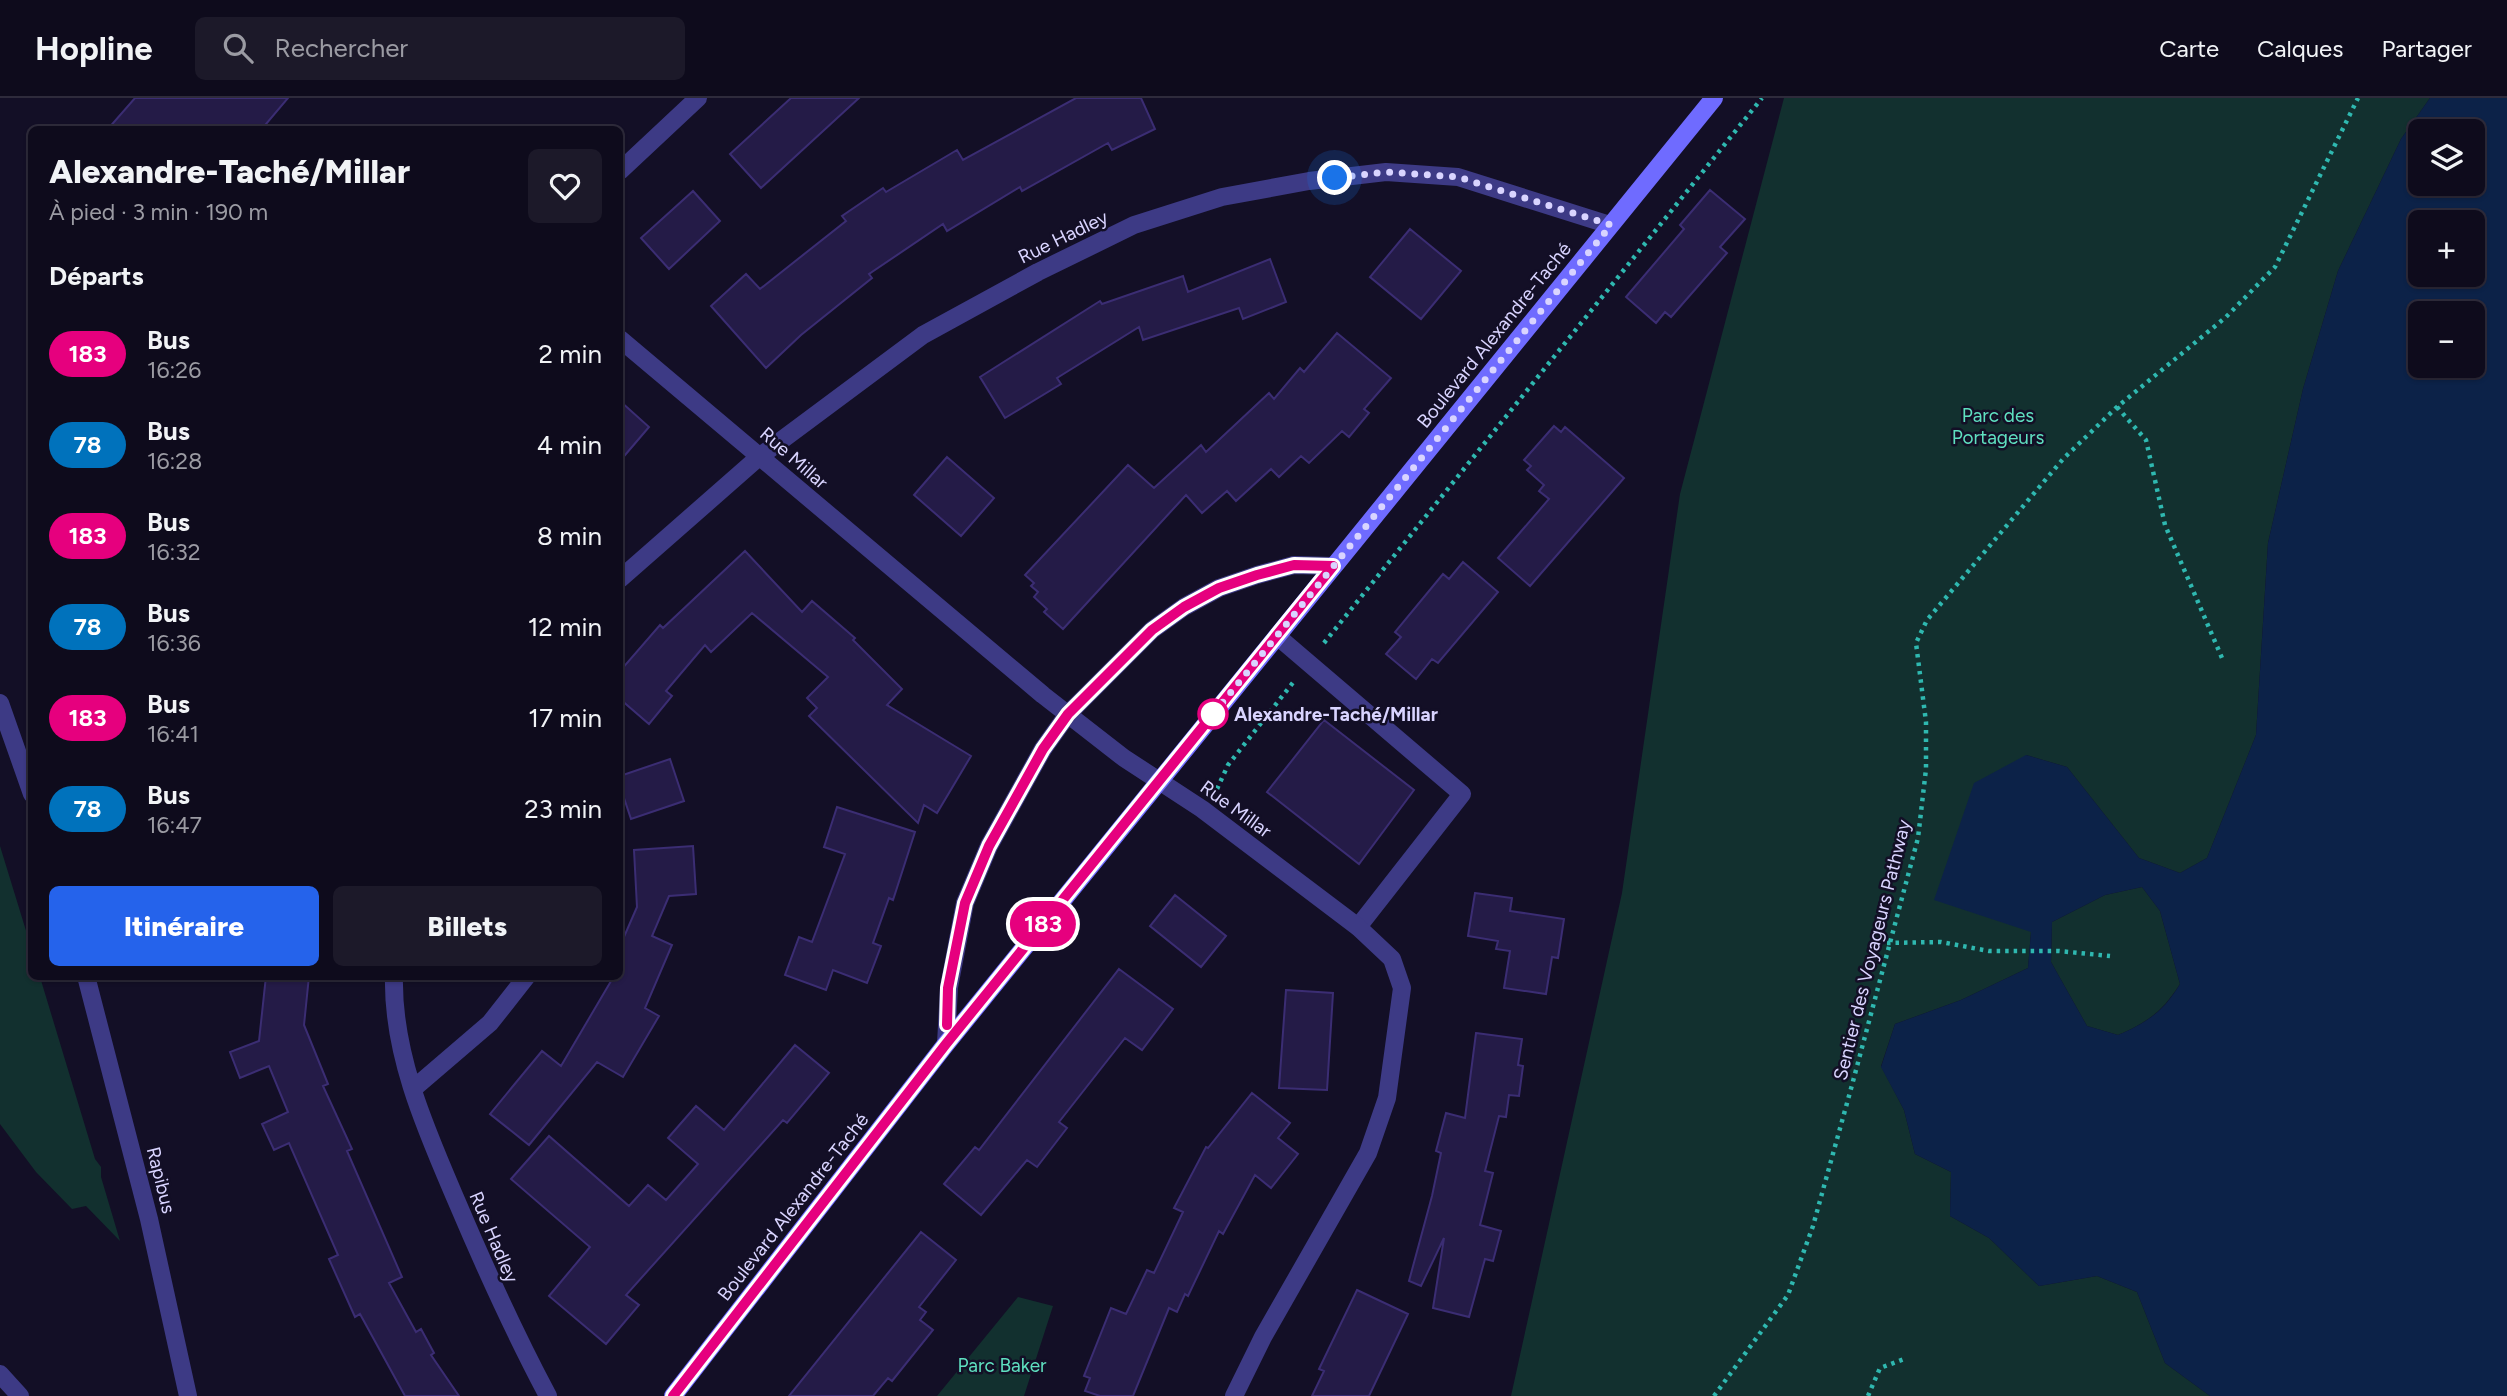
<!DOCTYPE html>
<html lang="fr">
<meta charset="utf-8">
<style>
:root{--surface:#0e0b1c;--page:#1c1929;--text:#f1f3f6;--muted:#9b9ba3;--line:#2e2b3b;--accent:#2563eb}
body{margin:0;font-family:Figtree,sans-serif;background:var(--page);color:var(--text);height:100vh;display:flex;flex-direction:column;font-size:26px;white-space:nowrap}
*{box-sizing:border-box;margin:0}
p{font-size:23px;color:var(--muted)}
.icon{flex:none;width:38px;height:38px;fill:none;stroke:currentColor;stroke-width:2;stroke-linecap:round;stroke-linejoin:round}
.map{position:relative;flex:1;overflow:hidden}
.details{position:absolute;left:28px;top:28px;width:595px;height:854px;display:flex;flex-direction:column;background:var(--surface);border-radius:10px;box-shadow:0 2px 5px #0004,0 0 0 2px var(--line)}
.details>*{flex:none}
.badge{padding:0 14px;border-radius:23px;font-size:24px;line-height:46px}
.fabs{position:absolute;left:2408px;top:21px;display:grid;gap:14px}
.fabs a{display:grid;place-items:center;width:77px;height:77px;border-radius:10px;background:var(--surface);box-shadow:0 2px 5px #0004,0 0 0 2px var(--line);font-size:35px}
.you{position:absolute;width:35px;height:35px;margin:-18px;border:5px solid #fff;border-radius:50%;background:#1a73e8;box-shadow:0 0 0 10px #1a73e833}
.map>.badge{position:absolute;translate:-50% -50%;box-shadow:0 0 0 4px #fff}
h2{padding:0 21px;font-size:26px;line-height:63px}
.round{display:grid;place-items:center;flex:none;width:74px;height:74px;border-radius:10px;background:var(--page)}
.summary{display:flex;align-items:center;justify-content:space-between;height:119px;padding:0 21px}
h1{font-size:33px;font-weight:800;line-height:52px}
.cta{display:flex;gap:14px;margin-top:auto;padding:14px 21px}
.cta a{flex:1;height:80px;border-radius:10px;background:var(--accent);color:#fff;font-size:28px;font-weight:800;line-height:80px;text-align:center}
.cta a+a{background:var(--page);color:var(--text)}
ul{padding:0;list-style:none}
li{display:flex;align-items:center;gap:21px;height:91px;padding:0 21px}
li div{flex:1}
li b{display:block;font-size:26px}
li em{font-style:normal}
li .badge{min-width:77px;font-weight:700;text-align:center}
header{display:flex;align-items:center;gap:42px;box-sizing:border-box;height:98px;padding:0 35px;background:var(--surface);border-bottom:2px solid var(--line)}
header strong{font-size:33px}
nav{display:flex;gap:38px;margin-inline-start:auto;font-size:24px}
.search{width:490px;height:63px;background:var(--page);display:flex;align-items:center;gap:18px;box-sizing:border-box;padding:0 24px;border-radius:10px;color:var(--muted);font-size:26px}
.map>svg:first-child{display:block}
.green{fill:#12302f}
.water{fill:#0c2248;fill-rule:evenodd}
.building{fill:#241b47;stroke:#3b2d73;stroke-width:2}
.lines{fill:none;stroke-linecap:round;stroke-linejoin:round}
.path{stroke:#2fb8b0;stroke-width:4.5;stroke-dasharray:3.5 5;stroke-linecap:butt}
.service{stroke:#3d3a85;stroke-width:18}
.minor{stroke:#3d3a85;stroke-width:18}
.secondary{stroke:#6f6bff;stroke-width:18}
.line-casing{stroke:#fff;stroke-width:16}
.line{stroke:#e6007e;stroke-width:10}
.walk{stroke:#d9d4ff;stroke-width:7;stroke-dasharray:0 12.6}
.stop-dot{fill:#fff;stroke:#e6007e;stroke-width:3.5}
.labels{text-anchor:middle;dominant-baseline:central;stroke-width:5;stroke-linejoin:round;paint-order:stroke}
.street-label{font-size:19px;fill:#d9d4ff;stroke:#130f26}
.park-label{font-size:19px;fill:#5fe0c0;stroke:#130f26}
.stop-label{font-size:19px;font-weight:bold;fill:#d9d4ff;stroke:#130f26;text-anchor:start}
</style>
<header>
<strong>Hopline</strong>
<div class="search"><svg class="icon" aria-label="search" viewBox="0 0 24 24"><circle cx="10" cy="10" r="6"/><path d="M15 15l6 6"/></svg>Rechercher</div>
<nav><a>Carte</a><a>Calques</a><a>Partager</a></nav>
</header>
<div class="map">
<svg width="2507" height="1298" viewBox="0 0 2507 1298">
<rect width="100%" height="100%" fill="#130f26"/>
<path class="green" d="M1784 0H2430L2401 41 2338 173 2303 291 2268 445 2256 637 2207 760 2180 775 2139 760 2067 669 2026 657 2031 834 2028 870 1961 902 1895 926 1881 968 1904 1012 1915 1056 1951 1074 1950 1118 1989 1140 2039 1188 2097 1178 2137 1194 2165 1265 2210 1298H1511L1622 795 1680 396Z
M0 748 31 849 32 878 40 879 95 1061 101 1069V1079L120 1143 86 1108 72 1111 36 1074 0 1026Z
M2142 789 2160 813 2180 886C2162 914 2148 924 2118 937L2087 928 2051 864 2052 824 2105 797Z
M1018 1199 1053 1208 1024 1298H937Z"/>
<path class="water" d="M2430 0H2507V1298H2210L2165 1265 2137 1194 2097 1178 2039 1188 1989 1140 1950 1118 1951 1074 1915 1056 1904 1012 1881 969 1895 926 1961 902 2028 870 2031 834 1934 802 1974 685 2026 657 2067 669 2139 760 2180 775 2207 760 2256 637 2268 445 2303 291 2338 173 2401 41ZM2420 33H2473V86H2420ZM2420 124H2473V177H2420ZM2420 215H2473V268H2420ZM2142 789 2160 813 2180 886C2163 914 2148 924 2118 937L2087 928 2051 864 2052 824 2105 797Z"/>
<path class="building" d="M135 0H288L261 32H107Z
M791 0H859L761 90 730 56Z
M1076 0H1141L1155 31 1112 52 1108 45 1022 93 1020 89 947 133 943 126 869 176 872 180 801 237 766 270 711 208 746 176 760 191 846 123 842 118 883 90 886 94 957 52 963 62Z
M1710 92 1745 121 1720 149 1727 155 1671 219 1665 214 1656 225 1626 199 1684 131 1680 127Z
M693 93 720 123 669 171 641 140Z
M1410 131 1461 173 1421 221 1370 179Z
M1270 161 1286 204 1243 221 1239 210 1143 242 1139 229 1057 280 1061 286 1005 320 980 279 1100 203 1102 206 1183 178 1188 194Z
M1337 235 1391 280 1364 311 1369 315 1349 339 1342 333 1309 365 1301 358 1279 379 1271 371 1236 403 1227 393 1202 415 1186 397 1063 531 1044 514 1047 511 1034 499 1038 494 1031 488 1034 485 1025 477 1128 367 1154 390 1201 347 1206 354 1269 295 1274 301 1300 270 1304 274Z
M620 303 649 329 620 363Z
M1554 328 1561 334 1565 329 1624 380 1530 488 1498 460 1549 401 1539 393 1544 387 1527 372 1531 368 1524 362Z
M947 359 994 400 961 438 914 397Z
M745 453 802 514 812 503 855 540 853 542 902 591 887 607 971 658 937 715 924 707 918 725 809 618 817 610 807 600 828 579 752 515 711 554 705 547 666 593 672 598 649 626 620 601V573L660 527 663 530Z
M1463 464 1498 494 1438 565 1432 561 1416 581 1386 556 1401 539 1395 534 1443 476 1449 481Z
M1324 622 1414 692 1359 766 1267 694Z
M670 661 684 703 631 721 620 688V678Z
M837 709 915 734 893 802 889 800 873 845 881 848 867 885 833 872 826 892 785 877 799 839 812 844 845 756 824 749Z
M693 748 696 796 669 798 652 838 672 847 645 910 659 918 623 979 597 964 529 1047 490 1016 542 953 561 968 614 878H620V848L637 809 634 752Z
M1475 795 1512 800 1510 813 1564 821 1558 860 1552 859 1546 896 1504 890 1510 853 1496 851 1498 843 1468 838Z
M1175 797 1226 838 1201 869 1150 828Z
M1119 871 1173 911 1142 952 1125 940 1059 1024 1067 1030 1037 1069 1027 1062 981 1117 944 1086 975 1049 979 1052Z
M266 878H309L304 927 328 986 323 988 352 1051 347 1053 402 1179 389 1185 416 1234 421 1231 434 1255 431 1257 459 1298H405L360 1216 355 1219 329 1161 338 1157 289 1045 274 1052 262 1026 288 1014 269 968 240 980 230 954 259 943Z
M1286 892 1333 895 1327 992 1279 990Z
M1476 935 1522 941 1518 967 1523 968 1519 998 1509 997 1506 1019 1499 1018 1485 1073 1493 1075 1480 1127 1501 1133 1493 1163 1485 1161 1469 1219 1433 1210 1444 1140 1421 1188 1409 1183 1432 1098 1441 1055 1436 1053 1446 1015 1465 1020Z
M795 947 829 975 787 1025 783 1022 626 1197 639 1207 606 1246 549 1198 590 1149 511 1081 549 1038 629 1108 648 1087 666 1102 698 1066 668 1040 696 1008 724 1032Z
M1252 995 1290 1025 1278 1040 1298 1056 1271 1090 1255 1077 1223 1136 1219 1133 1188 1198 1185 1196 1177 1214 1169 1210 1133 1298H1100L1085 1293 1090 1280 1084 1278 1111 1210 1126 1216 1147 1172 1154 1175 1183 1114 1174 1110 1206 1049 1208 1050Z
M921 1134 956 1162 919 1209 926 1214 920 1222 933 1232 892 1283 888 1280 873 1298H789Z
M1357 1192 1408 1216 1369 1298H1312L1324 1273 1319 1271Z"/>
<g class="lines">
<path class="path" d="M2117 309 2146 342 2165 427 2222 560
M1324 545 1762 0
M1217 691 1228 667 1295 582
M1887 845 1941 844 1989 853H2059L2110 858
M1714 1298 1788 1197 1813 1128 1852 987 1918 740 1926 671V624L1916 545 1927 522 2063 361 2117 309 2226 219 2275 169 2358 0
M1868 1298 1880 1270 1904 1261"/>
<path class="service" d="M1277 538 1462 696 1358 829
M0 605 32 696
M86 878 149 1121 188 1298
M0 1276 20 1298"/>
<path class="minor" d="M620 73 698 0
M620 241 1043 597 1124 660 1202 711 1358 829 1392 861 1402 890 1387 1000 1368 1055 1263 1239 1234 1298
M620 481 759 359 923 237 1038 174 1134 127 1222 99 1309 83 1386 74 1458 79 1610 127
M394 878C392 957 427 1034 457 1104 485 1170 514 1234 548 1298
M946 946 949 889 965 805 989 748 1043 651 1068 616 1152 532 1184 509 1219 490 1257 477 1294 467 1333 468
M413 991 490 925 527 878"/>
<path class="secondary" d="M673 1298 946 946 1714 0"/>
</g>
<g class="lines">
<defs>
<path id="line" d="M673 1298 946 946 1333 468 1294 467 1257 477 1219 490 1184 509 1152 532 1068 616 1043 651 989 748 965 805 948 890 947 927"/>
</defs>
<use href="#line" class="line-casing"/>
<use href="#line" class="line"/>
<path class="walk" d="M1213 616 1210 620 1611 127 1458 79 1386 74 1335 80"/>
</g>
<circle class="stop-dot" cx="1213" cy="616" r="14"/>
<g class="labels">
<g class="street-label">
<text transform="translate(1063 139) rotate(-26)">Rue Hadley</text>
<text transform="translate(1494 237) rotate(-51)">Boulevard Alexandre-Taché</text>
<text transform="translate(794 360) rotate(41)">Rue Millar</text>
<text transform="translate(1236 711) rotate(36)">Rue Millar</text>
<text transform="translate(1872 852) rotate(-76)">Sentier des Voyageurs Pathway</text>
<text transform="translate(161 1082) rotate(76)">Rapibus</text>
<text transform="translate(793 1109) rotate(-52)">Boulevard Alexandre-Taché</text>
<text transform="translate(494 1139) rotate(67)">Rue Hadley</text>
</g>
<g class="park-label">
<text x="1998" y="317">Parc des<tspan x="1998" dy="22">Portageurs</tspan></text>
<text x="1002" y="1267">Parc Baker</text>
</g>
<g class="stop-label">
<text x="1234" y="616">Alexandre-Taché/Millar</text>
</g>
</g>
</svg>
<div class="fabs">
<a><svg class="icon" aria-label="layers" viewBox="0 0 24 24"><path d="M12 4l9 5-9 5-9-5zM3 14l9 5 9-5"/></svg></a>
<a>+</a>
<a>−</a>
</div>
<div class="you" style="left:1335px;top:80px"></div>
<b class="badge" style="left:1043px;top:826px;background:#e6007e;color:#fff">183</b>
<section class="details">
<div class="summary"><div><h1>Alexandre-Taché/Millar</h1><p>À pied · 3 min · 190 m</p></div><a class="round"><svg class="icon" aria-label="heart" viewBox="0 0 24 24"><path d="M12 20l-8-8c-3-5 5-10 8-4 3-6 11-1 8 4z"/></svg></a></div>
<h2>Départs</h2>
<ul>
<li><span class="badge" style="background:#e6007e;color:#fff">183</span><div><b>Bus</b><p>16:26</p></div><em>2 min</em></li>
<li><span class="badge" style="background:#0072bc;color:#fff">78</span><div><b>Bus</b><p>16:28</p></div><em>4 min</em></li>
<li><span class="badge" style="background:#e6007e;color:#fff">183</span><div><b>Bus</b><p>16:32</p></div><em>8 min</em></li>
<li><span class="badge" style="background:#0072bc;color:#fff">78</span><div><b>Bus</b><p>16:36</p></div><em>12 min</em></li>
<li><span class="badge" style="background:#e6007e;color:#fff">183</span><div><b>Bus</b><p>16:41</p></div><em>17 min</em></li>
<li><span class="badge" style="background:#0072bc;color:#fff">78</span><div><b>Bus</b><p>16:47</p></div><em>23 min</em></li>
</ul>
<div class="cta"><a>Itinéraire</a><a>Billets</a></div>
</section>
</div>
